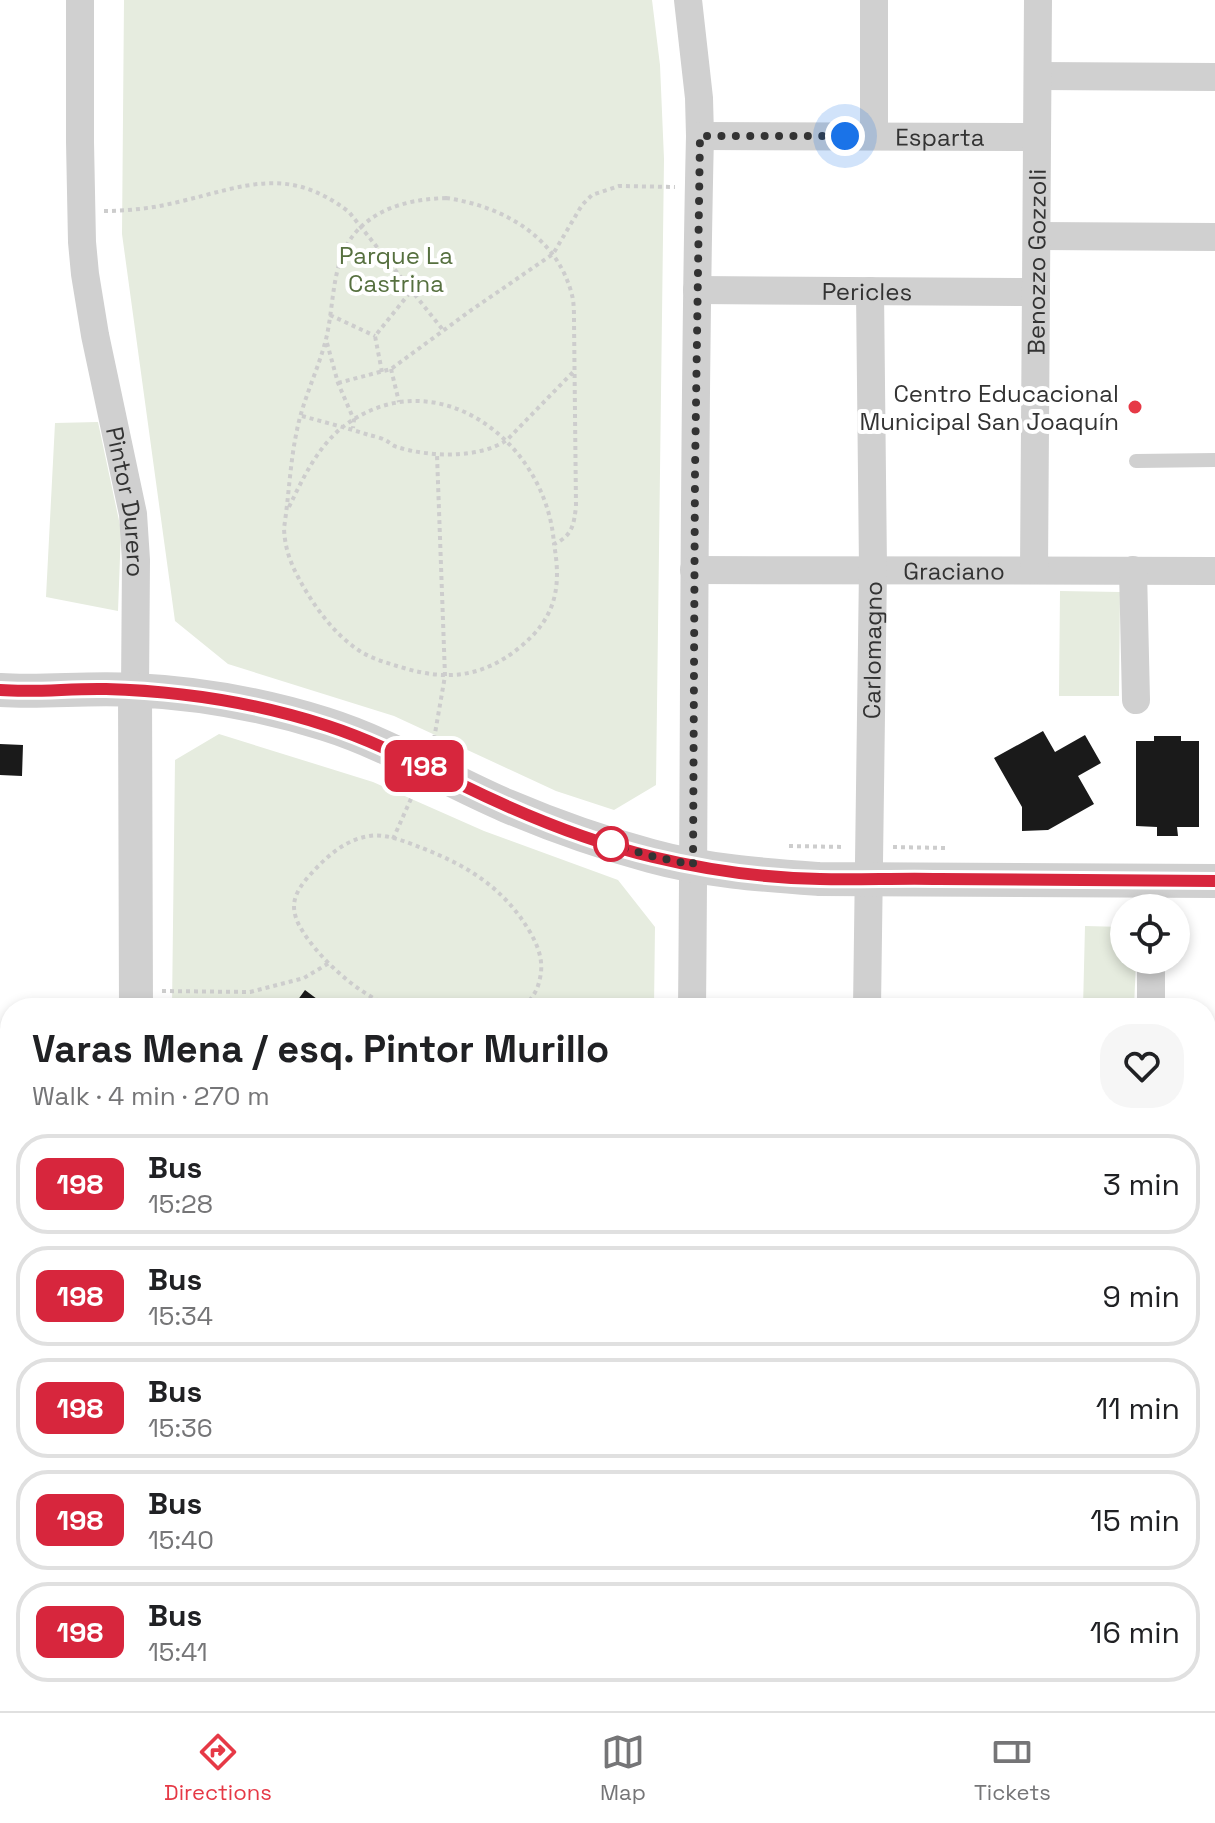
<!DOCTYPE html>
<meta charset="utf-8">
<style>
:root{--surface:#fff;--page:#f6f6f6;--text:#202124;--muted:#757577;--line:#e0e0e0;--accent:#e63946}
body{margin:0;font-family:"Space Grotesk",sans-serif;background:var(--page);color:var(--text);height:100vh;display:flex;flex-direction:column;font-size:30px;white-space:nowrap}
*{box-sizing:border-box;margin:0}
p{font-size:26px;color:var(--muted)}
.icon{flex:none;width:44px;height:44px;fill:none;stroke:currentColor;stroke-width:2;stroke-linecap:round;stroke-linejoin:round}
.map{position:relative;flex:1;overflow:hidden}
.drawer{position:absolute;left:0px;top:998px;width:1216px;height:714px;display:flex;flex-direction:column;background:var(--surface);border-radius:32px 32px 0 0;box-shadow:0 4px 12px #0003}
.drawer>*{flex:none}
.badge{padding:0 16px;border-radius:12px;font-size:28px;line-height:52px}
.controls{position:absolute;left:1110px;top:894px;display:grid;gap:16px}
.controls a{display:grid;place-items:center;width:80px;height:80px;border-radius:50%;background:var(--surface);box-shadow:0 4px 12px #0003;font-size:40px}
.you{position:absolute;width:40px;height:40px;margin:-20px;border:6px solid #fff;border-radius:50%;background:#1a73e8;box-shadow:0 0 0 12px #1a73e833}
.map>.badge{position:absolute;translate:-50% -50%;box-shadow:0 0 0 4px #fff}
.round{display:grid;place-items:center;flex:none;width:84px;height:84px;border-radius:32px;background:var(--page)}
.summary{display:flex;align-items:center;justify-content:space-between;height:136px;padding:0 32px}
h1{font-size:38px;font-weight:600;line-height:60px}
ul{padding:0;list-style:none}
li{display:flex;align-items:center;gap:24px;height:100px;margin:0 16px 12px;padding:0 16px;border:4px solid var(--line);border-radius:32px}
li div{flex:1}
li b{display:block;font-size:30px}
li em{font-style:normal}
li .badge{min-width:88px;font-weight:700;text-align:center}
.menu{display:flex;justify-content:space-around;align-items:center;height:112px;border-top:2px solid var(--line);background:var(--surface);font-size:22px;color:var(--muted)}
.menu a{display:grid;justify-items:center;gap:4px}
.menu .on{color:var(--accent)}
.map>svg:first-child{display:block}
.green{fill:#e6ecdf}
.building{fill:#1a1a1a}
.lines{fill:none;stroke-linecap:round;stroke-linejoin:round}
.path{stroke:#cdcdcd;stroke-width:4;stroke-dasharray:4 4;stroke-linecap:butt}
.service{stroke:#d0d0d0;stroke-width:14}
.minor{stroke:#d0d0d0;stroke-width:28}
.tertiary{stroke:#d0d0d0;stroke-width:34}
.line-casing{stroke:#fff;stroke-width:18}
.line{stroke:#d7263d;stroke-width:12}
.walk{stroke:#333;stroke-width:8;stroke-dasharray:0 14.4}
.poi-dot{fill:#e63946;stroke:#fff;stroke-width:3}
.stop-dot{fill:#fff;stroke:#d7263d;stroke-width:4}
.labels{text-anchor:middle;dominant-baseline:central;stroke-width:8;stroke-linejoin:round;paint-order:stroke}
.street-label{font-size:24px;fill:#333;stroke:#fff}
.park-label{font-size:24px;fill:#56703f;stroke:#fff}
.poi-label{font-size:24px;fill:#333;stroke:#fff;text-anchor:end}
</style>
<div class="map">
<svg width="1215" height="1711" viewBox="0 0 1215 1711">
<rect width="100%" height="100%" fill="#fff"/>
<path class="green" d="M124 0H652L660 65 664 159 656 785 614 810 556 791 394 716 228 664 175 621 122 234Z
M98 422 121 530 118 611 46 597 55 423Z
M1060 591 1120 592 1119 696H1059Z
M219 734 373 782 484 831 618 880 655 927 654 1008H172L175 760Z
M1085 926 1124 927V960H1136L1134 1008H1083Z"/>
<path class="building" d="M1043 731 1055 752 1085 735 1101 763 1078 776 1094 804 1048 830 1022 831V807L994 758Z
M1154 736H1181V741H1199V827H1177L1178 836H1157V827L1136 826V741H1154Z
M0 744 23 745 22 776 0 775Z
M305 990 329 1008H292Z
M0 1281H10V1325H0Z"/>
<g class="lines">
<path class="path" d="M446 198C502 206 557 236 572 295 574 303 574 312 574 320L576 506C574 525 572 536 554 544 562 589 555 619 519 648 483 677 447 681 404 668 390 664 376 660 363 653 340 639 323 618 309 596 295 573 285 555 284 528 289 496 290 462 297 430 303 400 317 372 325 343 335 307 330 261 356 232 379 206 414 199 446 198Z
M104 211C129 211 154 208 178 202 246 186 288 165 349 212L443 330
M330 315 375 336
M327 343 338 383 354 420 353 428
M391 369 399 402
M382 372 375 336 412 290
M338 383 391 369 470 311 553 254 582 205 592 195 619 186 675 187
M302 416C324 422 347 428 369 435 374 436 382 438 387 441 390 443 393 446 397 447 428 457 479 459 507 440L574 371
M289 507C303 478 318 446 344 426 436 357 547 442 554 544
M434 739 445 676 437 455
M393 839 414 792
M789 846 845 847
M893 847 945 848
M162 991 250 992 304 978 329 963
M394 1008C359 995 317 958 299 925 289 905 295 892 309 876 325 858 344 840 369 836 386 833 406 842 422 848 468 866 504 888 530 932 538 946 544 961 540 978 538 990 531 1001 522 1008"/>
<path class="service" d="M1136 461 1215 460"/>
<g class="minor">
<path id="s1" d="M80 0V142L82 242 85 274 95 335 133 514 136 560 135 690"/>
<path d="M688 0 699 98 700 136C693 427 695 717 692 1008"/>
<path d="M1038 76 1215 77"/>
<path id="s2" d="M700 136 1037 137"/>
<path d="M874 136V0"/>
<path d="M1037 236 1215 237"/>
<path id="s3" d="M697 290 1036 292"/>
<path id="s4" d="M694 570 1215 571"/>
<path id="s5" d="M1034 570 1038 0"/>
<path d="M1133 570 1136 700"/>
<path d="M1151 908 1152 881"/>
<path id="s6" d="M867 1008 873 569 870 291"/>
<path d="M1151 1008V960"/>
<path d="M1206 1057H1215"/>
<path d="M1206 1292H1215"/>
<path d="M0 1351H10"/>
<path d="M1206 1456H1215"/>
<path d="M0 1605 10 1607"/>
<path d="M1206 1625H1215"/>
<path d="M364 1702 389 1711"/>
<path d="M67 1711 69 1702"/>
<path d="M1078 1711V1702"/>
</g>
<path class="tertiary" d="M0 690C44 693 89 687 134 690 197 693 264 705 325 724 389 744 446 780 507 806 554 826 602 843 651 856 705 871 763 875 819 879L1215 881
M135 690 136 1008
M319 1711 321 1702"/>
</g>
<g class="lines">
<defs>
<path id="line" d="M0 690C36 693 71 688 106 689 181 691 257 703 328 726 374 741 416 763 460 784 521 814 586 841 653 857 707 870 765 878 820 879 860 880 900 878 939 879 1031 879 1123 880 1215 881"/>
</defs>
<use href="#line" class="line-casing"/>
<use href="#line" class="line"/>
<path class="walk" d="M611 844 651 856 693 865 695 472 700 136H845"/>
</g>
<circle class="poi-dot" cx="1135" cy="407" r="8"/>
<circle class="stop-dot" cx="611" cy="844" r="16"/>
<g class="labels">
<g class="street-label">
<text stroke="none"><textPath href="#s2" startOffset="240">Esparta</textPath></text>
<text stroke="none"><textPath href="#s5" startOffset="308">Benozzo Gozzoli</textPath></text>
<text stroke="none"><textPath href="#s3" startOffset="170">Pericles</textPath></text>
<text stroke="none"><textPath href="#s1" startOffset="506">Pintor Durero</textPath></text>
<text stroke="none"><textPath href="#s4" startOffset="260">Graciano</textPath></text>
<text stroke="none"><textPath href="#s6" startOffset="358">Carlomagno</textPath></text>
</g>
<g class="park-label">
<text x="396" y="255">Parque La<tspan x="396" dy="28">Castrina</tspan></text>
</g>
<g class="poi-label">
<text x="1119" y="393">Centro Educacional<tspan x="1119" dy="28">Municipal San Joaquín</tspan></text>
</g>
</g>
</svg>
<div class="controls">
<a><svg class="icon" aria-label="locate" viewBox="0 0 24 24"><circle cx="12" cy="12" r="6"/><path d="M12 2v4M12 18v4M2 12h4M18 12h4"/></svg></a>
</div>
<div class="you" style="left:845px;top:136px"></div>
<b class="badge" style="left:424px;top:766px;background:#d7263d;color:#fff">198</b>
<section class="drawer">
<div class="summary"><div><h1>Varas Mena / esq. Pintor Murillo</h1><p>Walk · 4 min · 270 m</p></div><a class="round"><svg class="icon" aria-label="heart" viewBox="0 0 24 24"><path d="M12 20l-8-8c-3-5 5-10 8-4 3-6 11-1 8 4z"/></svg></a></div>
<ul>
<li><span class="badge" style="background:#d7263d;color:#fff">198</span><div><b>Bus</b><p>15:28</p></div><em>3 min</em></li>
<li><span class="badge" style="background:#d7263d;color:#fff">198</span><div><b>Bus</b><p>15:34</p></div><em>9 min</em></li>
<li><span class="badge" style="background:#d7263d;color:#fff">198</span><div><b>Bus</b><p>15:36</p></div><em>11 min</em></li>
<li><span class="badge" style="background:#d7263d;color:#fff">198</span><div><b>Bus</b><p>15:40</p></div><em>15 min</em></li>
<li><span class="badge" style="background:#d7263d;color:#fff">198</span><div><b>Bus</b><p>15:41</p></div><em>16 min</em></li>
</ul>
</section>
</div>
<nav class="menu">
<a class="on"><svg class="icon" aria-label="directions" viewBox="0 0 24 24"><path d="M12 3l9 9-9 9-9-9zM9 14v-3h6M13 9l2 2-2 2"/></svg>Directions</a>
<a><svg class="icon" aria-label="map" viewBox="0 0 24 24"><path d="M3 6l6-2 6 2 6-2v14l-6 2-6-2-6 2zM9 4v14M15 6v14"/></svg>Map</a>
<a><svg class="icon" aria-label="tickets" viewBox="0 0 24 24"><path d="M3 7h18v10H3zM15 7v10"/></svg>Tickets</a>
</nav>
